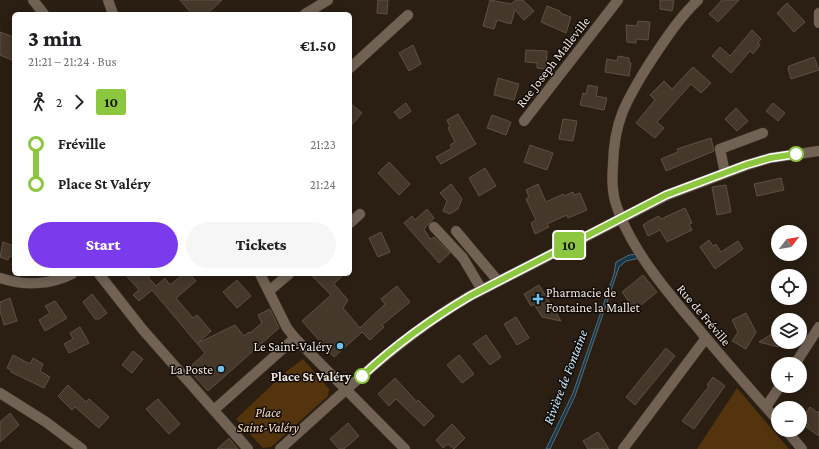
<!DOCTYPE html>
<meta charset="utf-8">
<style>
:root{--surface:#fff;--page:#f6f6f6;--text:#202124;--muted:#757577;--accent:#7c3aed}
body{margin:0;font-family:"Crimson Pro",serif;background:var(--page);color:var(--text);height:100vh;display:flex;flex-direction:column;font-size:15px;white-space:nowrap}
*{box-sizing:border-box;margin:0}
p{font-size:13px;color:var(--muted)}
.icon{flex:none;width:22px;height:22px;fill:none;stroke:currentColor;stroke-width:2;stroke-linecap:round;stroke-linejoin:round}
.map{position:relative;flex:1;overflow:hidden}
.drawer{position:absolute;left:12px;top:12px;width:340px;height:264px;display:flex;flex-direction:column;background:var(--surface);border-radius:6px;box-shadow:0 2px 10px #0003}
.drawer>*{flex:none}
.badge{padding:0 8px;border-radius:3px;font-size:14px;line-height:26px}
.needle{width:26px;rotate:59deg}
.controls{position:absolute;left:771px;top:225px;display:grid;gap:8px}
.controls a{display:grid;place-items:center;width:36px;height:36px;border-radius:50%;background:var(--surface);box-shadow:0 2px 10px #0003;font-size:20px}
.map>.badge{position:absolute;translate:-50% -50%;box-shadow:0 0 0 2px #fff}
.legs{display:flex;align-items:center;gap:6px;height:44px;padding:0 16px;font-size:13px}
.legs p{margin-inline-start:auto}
.overview{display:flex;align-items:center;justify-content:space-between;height:68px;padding:0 16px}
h1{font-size:22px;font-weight:800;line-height:30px}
.primary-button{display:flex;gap:8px;margin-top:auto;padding:8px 16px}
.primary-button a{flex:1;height:46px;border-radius:24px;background:var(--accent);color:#fff;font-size:16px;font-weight:800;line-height:46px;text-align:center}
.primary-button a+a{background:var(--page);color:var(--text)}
ul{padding:0 16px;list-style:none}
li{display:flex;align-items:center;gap:14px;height:40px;font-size:15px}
li i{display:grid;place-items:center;width:6px;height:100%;margin:0 5px;background:currentColor}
li i::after{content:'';width:10px;height:10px;margin:-5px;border:3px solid;border-radius:50%;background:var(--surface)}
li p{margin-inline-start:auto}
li:first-child i{background:linear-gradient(#0000 50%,currentColor 0)}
li:last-child i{background:linear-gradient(currentColor 50%,#0000 0)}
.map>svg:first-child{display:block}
.green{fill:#54340d}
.water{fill:#14394d;stroke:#566d79}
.building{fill:#45382b;stroke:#5e5042}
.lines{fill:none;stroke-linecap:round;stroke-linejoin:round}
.minor-casing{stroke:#443a32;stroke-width:11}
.minor{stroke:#716254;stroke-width:10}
.line-1-casing{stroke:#fff;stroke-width:9}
.line-1{stroke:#8dc63f;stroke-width:6}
.stop-1-dot{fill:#fff;stroke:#8dc63f;stroke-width:2}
.poi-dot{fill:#6cc3f2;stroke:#100a06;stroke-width:1.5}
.labels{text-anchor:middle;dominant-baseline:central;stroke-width:3;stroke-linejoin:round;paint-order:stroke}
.street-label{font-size:13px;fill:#f0e7df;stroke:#100a06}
.poi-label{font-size:13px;fill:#f0e7df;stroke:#100a06;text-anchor:end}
.stop-label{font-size:13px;font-weight:bold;fill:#f0e7df;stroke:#100a06;text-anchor:end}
.park-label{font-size:13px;font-style:italic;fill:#fbdfc4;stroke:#100a06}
.water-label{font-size:14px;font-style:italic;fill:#c4e8fd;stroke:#100a06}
</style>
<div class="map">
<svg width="819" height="449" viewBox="0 0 819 449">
<rect width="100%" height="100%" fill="#2b1f13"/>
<path class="green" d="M303 359 329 389 328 396 271 447 263 448 236 419 287 371Z
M737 388 789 449H697Z"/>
<path class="water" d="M638 254 640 258 626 261 619 267 575 396 550 449H546L573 393 614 274 616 262 629 255Z"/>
<path class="building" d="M180 0H222L207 14H192Z
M378 0H388L387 14 377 13Z
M490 0 511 4 516 0H523L534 11 524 20 515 10 511 24 497 20 494 29 483 26Z
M660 0H674L672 11 660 9Z
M722 0H739L718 22 709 14Z
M787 3 805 22 794 32 777 13Z
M547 6 560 11V13L571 17 566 33 541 22Z
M638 21 650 22 648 40 636 39V43L627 42 626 25 637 26Z
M752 30 761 39 758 43 760 45 753 54 750 51 731 73 712 56 720 47 730 56Z
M0 32 14 37V61L0 55Z
M413 45 421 64 409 71 399 53Z
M526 50 547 51 546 69 537 68V63L525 62Z
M618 56 629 58V62L631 63 629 76 605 72 607 59 617 61Z
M814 57 819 70 791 79 788 69 789 66Z
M693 67 711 83 701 93 691 84 657 122 664 128 655 138 636 123 655 100 650 95 664 81 672 89Z
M498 78 519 84 514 100 494 95Z
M588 85 598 87 596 96 607 98 604 110 580 105 583 93 586 94Z
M350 103 362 113 350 127Z
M406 103 411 111 400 119 394 112Z
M773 103 785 113 778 121 766 111Z
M736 108 748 121 737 131 725 119Z
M458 114 476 144 441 164 436 157 452 148 450 145 455 142 448 128 450 127 447 120Z
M492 115 511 122 506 135 487 128Z
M563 119 577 121 573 141 559 139Z
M711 138 714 151 666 171 661 159 678 152 677 149Z
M530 145 553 153 547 170 524 162Z
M389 162 410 184 399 195 378 173Z
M485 168 496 186 479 196 469 178Z
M781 178 784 190 757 196 754 184Z
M451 184 462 199 458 209 450 214 443 211 447 201 440 193Z
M538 184 546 202 563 194 564 196 573 192 574 195 580 193 587 210 568 218 567 215 547 224 549 227 535 234 531 223 536 220 526 199 529 197 526 190Z
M726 185 731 212 717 215 712 187Z
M685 208 692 223 689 224 692 230 667 242 660 230 648 236 643 225 649 221 659 216 661 219Z
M427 209 434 218 424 229 430 239 434 237 450 253 439 263 404 223 412 216 415 220Z
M381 232 390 252 378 257 369 238Z
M709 240 713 246 716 244 721 252 738 241 743 249 715 269 700 247Z
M3 242 14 246V258L9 256 8 260 0 257Z
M125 274H146L156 286 165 278 170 285 183 274H190L196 281 176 298 193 318 197 315 211 331 198 343 235 325 244 336 249 332 250 333 262 323 258 315 270 309 279 328 208 391 188 369 205 353 152 290 139 301 133 295 139 290Z
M310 274H344L334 284 348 300 343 308 360 328 385 304 381 299 397 286 410 302 382 325 384 327 370 340 362 332 334 357 302 321 331 295Z
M643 275 657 292 635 310 622 292Z
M237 280 251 296 237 308 223 292Z
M539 285 555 311 561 321 542 317 534 304 531 306 524 294Z
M92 294 107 313 99 319H95L83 302Z
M10 298 17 321 4 325 0 311V302Z
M55 301 67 318 45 331 39 320 50 313 45 306Z
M746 313 756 332 746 349 732 341 738 332 732 320Z
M516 317 529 338 517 345 504 324Z
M80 327 89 343 69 353 64 344 73 339 70 333Z
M778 330V347L759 342Z
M486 335 501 357 490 365 473 344Z
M666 348 675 356 635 405 626 397Z
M133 351 143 359 132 373 122 365Z
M13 355 30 364 33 358 43 364 40 371 50 377 44 388 11 372V370L7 368Z
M459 355 474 374 462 383 447 365Z
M713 377 725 386 694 429 682 421 709 386 707 385Z
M395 378 417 402 418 400 434 416 424 426 396 399 389 406 378 394Z
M68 385 86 402 89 399 109 417 99 428 75 407 72 410 58 396Z
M158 399 180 424 169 434 146 409Z
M810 407 818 413 819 411V436L806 427 809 425 801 420Z
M10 413 19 425 0 442V422Z
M348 423 359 436 344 449H339L330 439Z
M452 424 465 438 454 449 448 444 443 448 436 440Z
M598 432 609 449H588L583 441Z
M229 438 238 449H217Z"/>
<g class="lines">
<defs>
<path id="minor" d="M33 0 44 14
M108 0 113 14
M698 0C678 19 662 44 647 67 625 103 614 122 613 165 612 177 612 189 615 201 628 246 667 292 697 327 723 359 751 390 778 421
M819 13V23
M305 14 328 0
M350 68 408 15
M524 121 618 0
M725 173 720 149 763 133
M350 223 360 214
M434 227 463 258 482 290
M456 231 498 281
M99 274 143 330 248 449
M260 274 287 328 295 338 405 449
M0 278C24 286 50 285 72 274
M269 291 289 274
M795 364 819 327
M0 393 46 422 82 449
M766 407 780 386
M215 409 295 338
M786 430 802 449
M280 449C341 395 399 337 470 296L667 195 747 165 770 158 819 151
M623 449 706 338"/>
</defs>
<use href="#minor" class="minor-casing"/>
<use href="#minor" class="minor"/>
</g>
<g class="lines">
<defs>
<path id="line-1" d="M362 376C395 345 431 319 470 296L666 195 746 165 770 158 796 154"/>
</defs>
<use href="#line-1" class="line-1-casing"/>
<use href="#line-1" class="line-1"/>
</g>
<g class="stop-1-dot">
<circle cx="796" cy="154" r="7"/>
<circle cx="362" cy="376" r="7"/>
</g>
<g class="poi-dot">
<path d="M536 293h4v4h4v4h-4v4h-4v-4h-4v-4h4z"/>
<circle cx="340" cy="346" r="4"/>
<circle cx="221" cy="369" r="4"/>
</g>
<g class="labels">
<g class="street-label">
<text transform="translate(553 62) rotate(-52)">Rue Joseph Malleville</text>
<text transform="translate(704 315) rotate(50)">Rue de Fréville</text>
</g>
<g class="poi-label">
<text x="546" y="292" text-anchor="start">Pharmacie de<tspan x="546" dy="15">Fontaine la Mallet</tspan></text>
<text x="332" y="346">Le Saint-Valéry</text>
<text x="213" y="369">La Poste</text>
</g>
<g class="stop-label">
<text x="351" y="376">Place St Valéry</text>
</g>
<g class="park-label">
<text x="268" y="412">Place<tspan x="268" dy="15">Saint-Valéry</tspan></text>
</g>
<g class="water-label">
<text transform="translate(565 377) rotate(-69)">Rivière de Fontaine</text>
</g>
</g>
</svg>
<div class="controls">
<a><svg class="needle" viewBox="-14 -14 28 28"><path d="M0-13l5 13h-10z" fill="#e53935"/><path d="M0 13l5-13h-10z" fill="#757577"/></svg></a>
<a><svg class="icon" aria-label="locate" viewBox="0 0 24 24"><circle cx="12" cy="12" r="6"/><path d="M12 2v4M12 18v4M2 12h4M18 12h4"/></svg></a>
<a><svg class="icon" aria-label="layers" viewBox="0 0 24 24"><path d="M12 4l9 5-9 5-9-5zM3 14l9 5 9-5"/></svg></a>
<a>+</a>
<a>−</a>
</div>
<b class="badge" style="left:569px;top:245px;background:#8dc63f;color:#111">10</b>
<section class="drawer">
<div class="overview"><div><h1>3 min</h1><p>21:21 – 21:24 · Bus</p></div><b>€1.50</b></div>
<div class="legs"><svg class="icon" aria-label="walk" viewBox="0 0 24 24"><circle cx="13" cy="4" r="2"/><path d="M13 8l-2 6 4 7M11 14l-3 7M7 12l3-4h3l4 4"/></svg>2<svg class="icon" aria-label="forward" viewBox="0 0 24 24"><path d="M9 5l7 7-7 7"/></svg><b class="badge" style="background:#8dc63f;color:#111">10</b></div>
<ul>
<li><i style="color:#8dc63f"></i><b>Fréville</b><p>21:23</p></li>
<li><i style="color:#8dc63f"></i><b>Place St Valéry</b><p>21:24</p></li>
</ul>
<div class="primary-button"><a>Start</a><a>Tickets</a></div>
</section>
</div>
